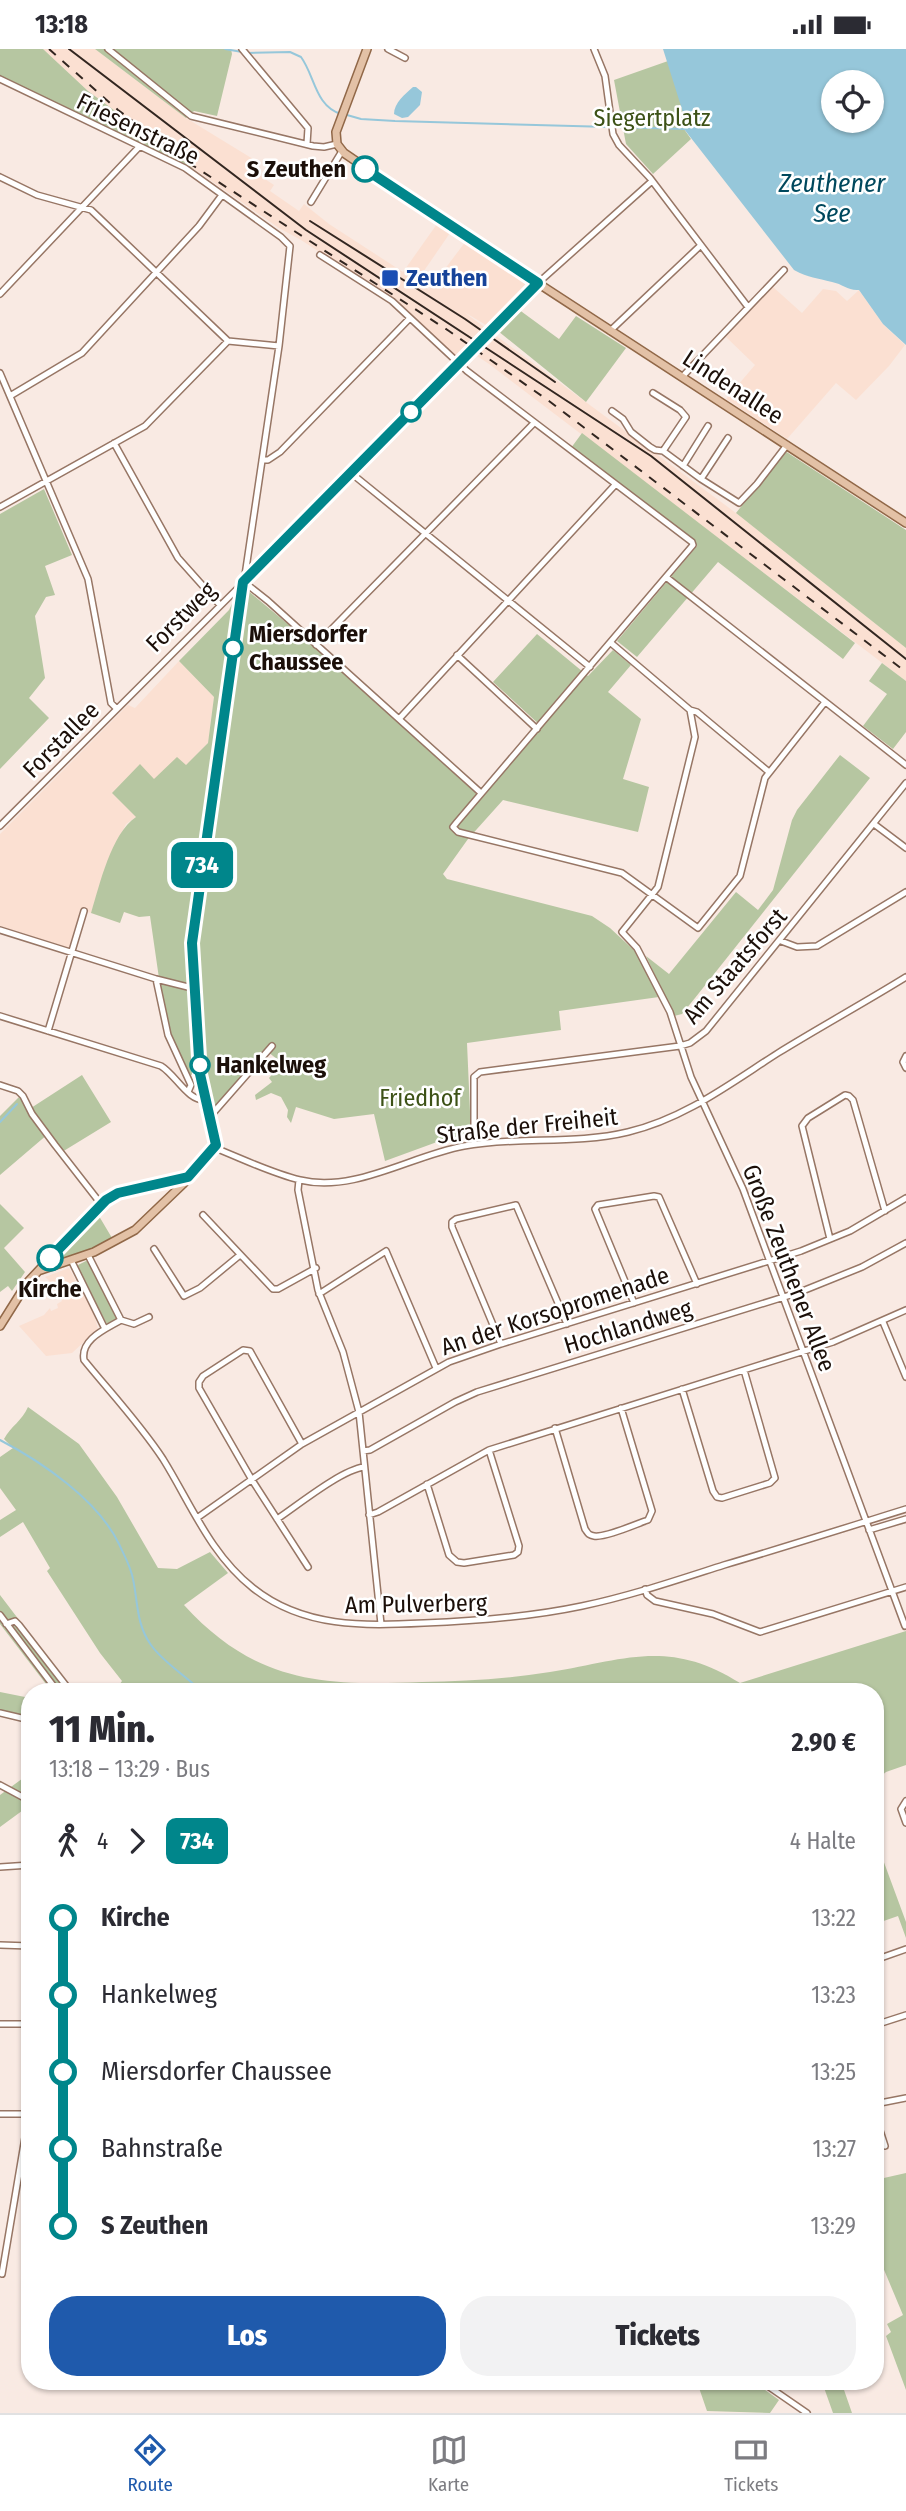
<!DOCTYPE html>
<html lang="de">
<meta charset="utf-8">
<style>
:root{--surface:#fff;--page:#f2f2f3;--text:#2b2b33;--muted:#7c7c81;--line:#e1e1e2;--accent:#1f5aac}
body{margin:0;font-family:"Fira Sans Condensed",sans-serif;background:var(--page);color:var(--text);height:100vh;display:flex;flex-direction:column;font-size:26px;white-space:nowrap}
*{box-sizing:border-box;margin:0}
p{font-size:23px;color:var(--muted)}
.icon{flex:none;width:38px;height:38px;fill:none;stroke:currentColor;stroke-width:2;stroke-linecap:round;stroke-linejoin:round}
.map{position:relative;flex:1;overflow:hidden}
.sheet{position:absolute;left:21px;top:1634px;width:863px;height:707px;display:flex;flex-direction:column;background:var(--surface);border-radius:28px;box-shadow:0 2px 5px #0004}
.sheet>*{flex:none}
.badge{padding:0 14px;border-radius:10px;font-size:24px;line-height:46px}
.buttons{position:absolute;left:821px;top:21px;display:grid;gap:14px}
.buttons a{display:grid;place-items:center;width:63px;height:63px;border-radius:50%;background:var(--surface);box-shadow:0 2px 5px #0004;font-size:35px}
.map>.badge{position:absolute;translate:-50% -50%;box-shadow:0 0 0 4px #fff}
.legs{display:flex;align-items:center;gap:10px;height:77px;padding:0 28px;font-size:23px}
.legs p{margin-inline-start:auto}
.overview{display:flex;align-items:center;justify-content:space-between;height:119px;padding:0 28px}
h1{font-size:38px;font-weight:800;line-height:52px}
.primary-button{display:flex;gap:14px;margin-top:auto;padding:14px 28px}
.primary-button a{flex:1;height:80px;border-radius:28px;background:var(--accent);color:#fff;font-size:28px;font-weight:800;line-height:80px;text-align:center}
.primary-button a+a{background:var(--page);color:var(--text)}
ul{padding:0 28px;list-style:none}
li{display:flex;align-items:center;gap:24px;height:77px;font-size:26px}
li i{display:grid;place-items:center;width:10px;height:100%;margin:0 9px;background:currentColor}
li i::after{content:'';width:18px;height:18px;margin:-9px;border:5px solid;border-radius:50%;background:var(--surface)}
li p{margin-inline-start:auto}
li:first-child i{background:linear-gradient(#0000 50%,currentColor 0)}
li:last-child i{background:linear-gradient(currentColor 50%,#0000 0)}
.status{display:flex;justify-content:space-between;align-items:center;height:49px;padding:0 35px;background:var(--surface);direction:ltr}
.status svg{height:19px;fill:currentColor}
.tab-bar{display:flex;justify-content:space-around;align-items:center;height:98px;border-top:2px solid var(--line);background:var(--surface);font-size:19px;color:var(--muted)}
.tab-bar a{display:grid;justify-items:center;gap:4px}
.tab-bar .active{color:var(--accent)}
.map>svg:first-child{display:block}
.built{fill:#fbe0d2}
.green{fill:#b6c6a1}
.water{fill:#96c7da;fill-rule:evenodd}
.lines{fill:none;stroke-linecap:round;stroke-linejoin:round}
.stream{stroke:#96c7da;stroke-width:2}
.minor-casing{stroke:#977665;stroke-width:8}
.major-casing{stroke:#916848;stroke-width:10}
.minor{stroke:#fff;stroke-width:5}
.major{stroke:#e3c1a6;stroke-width:7}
.tram{stroke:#322620;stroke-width:2}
.rail{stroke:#322620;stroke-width:2;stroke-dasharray:9 9;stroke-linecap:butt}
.line-1-casing{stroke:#fff;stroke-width:16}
.line-1{stroke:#00868b;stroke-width:10}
.stop-1-dot{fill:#fff;stroke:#00868b;stroke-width:3.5}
.transit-dot{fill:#1a4fb4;stroke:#fff;stroke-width:2.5}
.labels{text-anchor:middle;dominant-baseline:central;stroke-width:5;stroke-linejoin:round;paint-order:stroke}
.park-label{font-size:24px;fill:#3d5217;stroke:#fff}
.street-label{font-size:24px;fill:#1b0f09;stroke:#fff}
.stop-label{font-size:24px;font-weight:bold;fill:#1b0f09;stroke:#fff;text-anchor:start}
.transit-label{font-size:24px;font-weight:bold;fill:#164399;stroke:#fff;text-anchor:start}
.water-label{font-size:26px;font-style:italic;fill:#00485d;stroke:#fff}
</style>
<div class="status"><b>13:18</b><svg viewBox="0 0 49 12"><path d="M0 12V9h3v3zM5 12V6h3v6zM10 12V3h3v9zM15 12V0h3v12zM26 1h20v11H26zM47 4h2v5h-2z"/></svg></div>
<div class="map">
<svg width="906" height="2364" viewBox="0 0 906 2364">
<rect width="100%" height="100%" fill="#f9eae3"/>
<path class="built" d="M43 0H95L186 69 253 110 247 118 274 136 270 142 299 162 304 155 329 175 403 223 437 175 450 184 417 232 429 241 466 192 525 234V239L486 276 464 263 736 464 906 599V632L489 315 465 299 456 308 389 248 301 191 279 179 194 120 88 42Z
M773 238 802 264 823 240 836 242 847 252 859 241 883 275 905 296 889 317 856 351 836 334 787 390 726 350 755 316 726 288Z
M179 612 214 648 208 694 136 768 126 775 106 816 91 864 80 861 69 899 0 877V785L128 656 135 659Z
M69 1219 94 1265 98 1280 72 1304 46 1307 19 1277 44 1266 50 1259 51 1262 58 1259 57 1255 62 1252 54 1236 45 1228Z"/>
<path class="green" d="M0 0H43L88 42 194 120 132 93 133 90 113 81 111 83 0 28Z
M95 0H231L232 5 217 67 194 62 186 69Z
M668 12 687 73 684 80 691 90 653 125 626 95 614 31Z
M518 260 559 290 576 267 626 299 586 353 498 282Z
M582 384 855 594 843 610 718 513 637 608 617 592 697 497 694 491 571 399Z
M785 402 906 481V599L736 464Z
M44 440 72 506 45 517 55 546 46 548 35 567 45 629 29 649 49 669 0 720V465Z
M246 540 314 597 479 747 542 678 493 633 537 585 588 627 613 601 631 616 608 643 641 670 623 730 649 738 638 783 503 751 468 790 443 825 447 830 592 867 610 879 637 904 659 948 559 962 561 981 467 994 471 1085 437 1093 385 1112 374 1065 334 1070 296 1058 291 1074 287 1068 288 1061 281 1048 271 1044 256 1051 255 1046 272 1033 269 1029 282 1014 268 1003 214 1059 207 1024 189 1026 170 986 163 957 150 867 139 868 124 863 120 874 91 864C100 835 111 785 136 768L112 744 140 715 154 730 177 708 186 716 208 694 214 648 179 612 229 561 238 543Z
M882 614 906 632V683L893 700 863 677 887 645 869 632Z
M840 706 870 729 695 949 682 965 674 967 646 907 669 925 736 843 758 861 773 841 792 771 797 761Z
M82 1026 111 1073 62 1103 48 1085 0 1126V1067L19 1048 31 1059Z
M0 1155 24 1179 4 1199 25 1223 12 1242 8 1237 0 1243Z
M96 1162 112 1189 91 1202 58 1213 54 1210 55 1206Z
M88 1211 118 1269 107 1275 76 1217Z
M28 1358 79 1395 117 1448 158 1519 177 1520 210 1503 228 1524 184 1556C255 1634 323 1637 422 1633 465 1632 507 1630 550 1623 624 1611 669 1589 740 1634L906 1582V1716L886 1723 875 1732V1643H216L198 1639 196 1643H114L122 1632 100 1604 47 1522 50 1519 23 1473 0 1488V1471L16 1461 0 1439V1408L13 1399 4 1390C11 1377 22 1372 28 1358Z
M0 1546 74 1643H52L0 1575Z
M0 1643 30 1649V1669L0 1662Z
M30 1724V1756L0 1778V1746Z
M875 1789 906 1873V1889L898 1867 875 1875Z
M906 2124V2341L886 2287 891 2283 887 2275 903 2266 882 2216 875 2218V2131Z
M697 2333H754L779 2351 770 2364 707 2362Z
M822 2333H856L843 2338 852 2364H833Z"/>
<path class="water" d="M663 0H906V296L883 275 859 241C848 242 843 235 832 233 817 229 809 229 794 221L684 80 686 73ZM872 33V72H833V33Z
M413 38H416L422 43 420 56 408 68 402 69 394 65C394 54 405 45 413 38Z"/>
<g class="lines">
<path class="stream" d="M225 0 242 3
M247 4 290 3 301 8C315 27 315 57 341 65
M347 66 361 70 395 72 610 78
M616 78 684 80
M0 1073 17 1055
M0 1391C42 1413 98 1451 119 1495 124 1506 131 1518 133 1530 138 1553 136 1575 151 1596 162 1612 183 1625 198 1639
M218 1643 227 1641 254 1643
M344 1643H354"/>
<defs>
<path id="minor" d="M108 0 191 67 313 97 324 98 337 95
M242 0 308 79 307 95
M388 0 405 9
M594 0 605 27 613 85 619 96 650 129 748 258
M0 30 185 119 281 188 290 197 279 297 244 533
M0 128 37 146 91 161 228 292 279 297
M311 153 342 102
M320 206 392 252 467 322 692 493 693 496 457 773 453 778 458 783 622 824 698 879 740 827 765 729 825 653
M538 234 652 132
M0 245 139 98
M610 282 701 196
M0 324 88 530 111 654 117 660
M682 328 784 221
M653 344 680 361 686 368 663 402
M10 347 82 304 199 177 222 146
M612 362 623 370 631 383 650 398 655 401 663 402 701 430 739 454 757 435 787 396
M114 394 178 509 220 556
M262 411H268L280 403 410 269
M683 417 708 377
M351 424 590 618
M701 430 728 389
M0 458 145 377 228 292
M666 528 906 716
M244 533 268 552 481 744
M611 594 690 661 695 688 658 838 622 883 637 899 670 963 691 1028 743 1140 905 1577
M316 596 534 374
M457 606 537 680
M690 661 697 663 769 723
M399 670 615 436
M874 775 906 799
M0 777 244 533
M0 881 156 930 188 938H194
M781 892 797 898 817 897 906 843
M156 930 168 986 191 1036 188 1043
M0 967 161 1017C176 1026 188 1053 206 1051
M48 982 84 862
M906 1007 903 1013 906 1019
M0 1036 18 1042 23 1047 32 1065 55 1096 101 1155
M209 1064 214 1063 272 997
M474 1095V1028L480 1023 680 997 690 994 706 982 906 734
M215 1099C243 1110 271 1124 300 1131 355 1144 410 1107 464 1097 519 1087 574 1096 628 1083 684 1070 731 1034 778 1004 820 978 864 954 906 928
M299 1131 298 1141 318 1241 343 1303 359 1363 381 1575
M203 1166 273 1240H278L316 1219
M830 1190 802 1077 808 1069 845 1046 849 1047 853 1051 885 1162
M154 1200 184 1247 200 1239 240 1206
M88 1206 121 1271
M71 1211 105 1280
M319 1245 386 1202 436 1319
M634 1254 595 1160 598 1156 654 1147 659 1148 697 1235
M149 1268 134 1275 121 1271C106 1280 80 1290 84 1311 110 1343 140 1375 163 1410 191 1455 210 1505 253 1539 303 1579 364 1577 424 1574 478 1572 530 1568 582 1557 630 1547 677 1531 724 1516 785 1498 845 1479 906 1460
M883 1273 906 1328
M501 1295 452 1178V1173L456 1170 516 1156 567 1275
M682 1340 713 1442 717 1448 722 1449 770 1434 775 1429 744 1321
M555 1379 585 1480C588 1484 588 1486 594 1487 605 1489 636 1475 648 1471L652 1462 621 1359
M302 1395 250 1302 243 1301 203 1327 199 1333V1339L252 1431 308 1518
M363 1402 370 1401 455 1353 477 1343 800 1243 862 1218 906 1194
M427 1435 449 1506 457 1513 464 1514 514 1506 518 1503 519 1497 489 1401
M369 1466 378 1463 489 1401 833 1293 906 1261
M197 1469 302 1395 449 1313 501 1295 801 1202 850 1182 906 1149
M277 1470C298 1456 341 1421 364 1418
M869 1481 906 1470
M645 1540 647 1546 655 1552 713 1565 760 1583 906 1538
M0 1566 58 1643
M6 1575 15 1572 19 1576 71 1643
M0 1664 30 1671
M0 1736 30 1752
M906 1752 901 1760 906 1774
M0 1818 30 1816
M0 1896 30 1897
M875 1911 906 1900
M0 1975H30
M875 1976 906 1966
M875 2055 906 2049
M0 2065H30
M875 2066 885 2097
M2 2225 29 2065
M762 2333 807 2364"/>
<path id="major" d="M367 0 336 83 337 95 344 104 464 186 906 474
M41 1221 94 1203 135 1181 183 1135 216 1096 200 1025 192 894 244 533 538 234
M0 1277 27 1234 101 1155 118 1145 187 1128"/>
</defs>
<use href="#minor" class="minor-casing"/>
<use href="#major" class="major-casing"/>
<use href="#minor" class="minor"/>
<use href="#major" class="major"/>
<path class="tram" d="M69 0 306 181 651 407 906 610
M310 172 465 270 555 333"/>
<path class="rail" d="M49 0 118 61 189 114 449 282 549 352 906 623"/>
</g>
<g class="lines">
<defs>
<path id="line-1" d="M50 1209 106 1151 118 1144 188 1128 216 1096 200 1025 192 894 243 533 538 234 365 120"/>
</defs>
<use href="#line-1" class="line-1-casing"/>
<use href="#line-1" class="line-1"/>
</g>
<g class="stop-1-dot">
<circle cx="365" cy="120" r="12"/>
<circle cx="411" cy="363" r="9"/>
<circle cx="233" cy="599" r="9"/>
<circle cx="200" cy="1016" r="9"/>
<circle cx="50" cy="1209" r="12"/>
</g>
<rect class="transit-dot" x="381" y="220" width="18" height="18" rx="3.5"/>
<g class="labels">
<g class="park-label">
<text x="652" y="69">Siegertplatz</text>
<text x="420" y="1049">Friedhof</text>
</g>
<g class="street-label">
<text transform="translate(138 80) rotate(26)">Friesenstraße</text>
<text transform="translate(733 338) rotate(33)">Lindenallee</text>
<text transform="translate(181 568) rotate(-45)">Forstweg</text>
<text transform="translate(61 691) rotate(-45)">Forstallee</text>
<text transform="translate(735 917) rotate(-49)">Am Staatsforst</text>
<text transform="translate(527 1077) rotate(-6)">Straße der Freiheit</text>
<text transform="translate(789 1219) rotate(69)">Große Zeuthener Allee</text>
<text transform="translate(555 1262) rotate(-18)">An der Korsopromenade</text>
<text transform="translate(628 1278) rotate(-17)">Hochlandweg</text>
<text transform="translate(416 1555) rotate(-1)">Am Pulverberg</text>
</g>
<g class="stop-label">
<text x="346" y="120" text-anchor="end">S Zeuthen</text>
<text x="249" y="585">Miersdorfer<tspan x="249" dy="28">Chaussee</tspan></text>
<text x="216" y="1016">Hankelweg</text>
<text x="50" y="1240" text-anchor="middle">Kirche</text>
</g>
<g class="transit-label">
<text x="406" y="229">Zeuthen</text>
</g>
<g class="water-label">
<text x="832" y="134">Zeuthener<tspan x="832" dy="30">See</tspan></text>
</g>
</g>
</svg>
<div class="buttons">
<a><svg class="icon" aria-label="locate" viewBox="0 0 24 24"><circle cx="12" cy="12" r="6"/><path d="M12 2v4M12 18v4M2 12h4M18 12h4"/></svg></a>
</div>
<b class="badge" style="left:202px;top:816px;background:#00868b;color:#fff">734</b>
<section class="sheet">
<div class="overview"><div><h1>11 Min.</h1><p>13:18 – 13:29 · Bus</p></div><b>2.90 €</b></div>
<div class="legs"><svg class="icon" aria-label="walk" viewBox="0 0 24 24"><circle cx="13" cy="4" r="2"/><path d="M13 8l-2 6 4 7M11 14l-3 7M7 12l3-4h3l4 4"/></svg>4<svg class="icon" aria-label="forward" viewBox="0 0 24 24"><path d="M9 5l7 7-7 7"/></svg><b class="badge" style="background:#00868b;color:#fff">734</b><p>4 Halte</p></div>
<ul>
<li><i style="color:#00868b"></i><b>Kirche</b><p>13:22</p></li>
<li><i style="color:#00868b"></i><span>Hankelweg</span><p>13:23</p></li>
<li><i style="color:#00868b"></i><span>Miersdorfer Chaussee</span><p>13:25</p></li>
<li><i style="color:#00868b"></i><span>Bahnstraße</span><p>13:27</p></li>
<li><i style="color:#00868b"></i><b>S Zeuthen</b><p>13:29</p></li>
</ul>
<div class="primary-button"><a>Los</a><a>Tickets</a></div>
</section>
</div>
<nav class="tab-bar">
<a class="active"><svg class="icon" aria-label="directions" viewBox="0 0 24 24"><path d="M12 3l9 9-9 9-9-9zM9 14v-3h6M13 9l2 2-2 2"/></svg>Route</a>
<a><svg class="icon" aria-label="map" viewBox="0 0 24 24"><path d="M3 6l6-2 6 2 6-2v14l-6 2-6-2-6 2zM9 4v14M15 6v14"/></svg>Karte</a>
<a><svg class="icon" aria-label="tickets" viewBox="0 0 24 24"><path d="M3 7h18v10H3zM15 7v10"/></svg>Tickets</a>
</nav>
